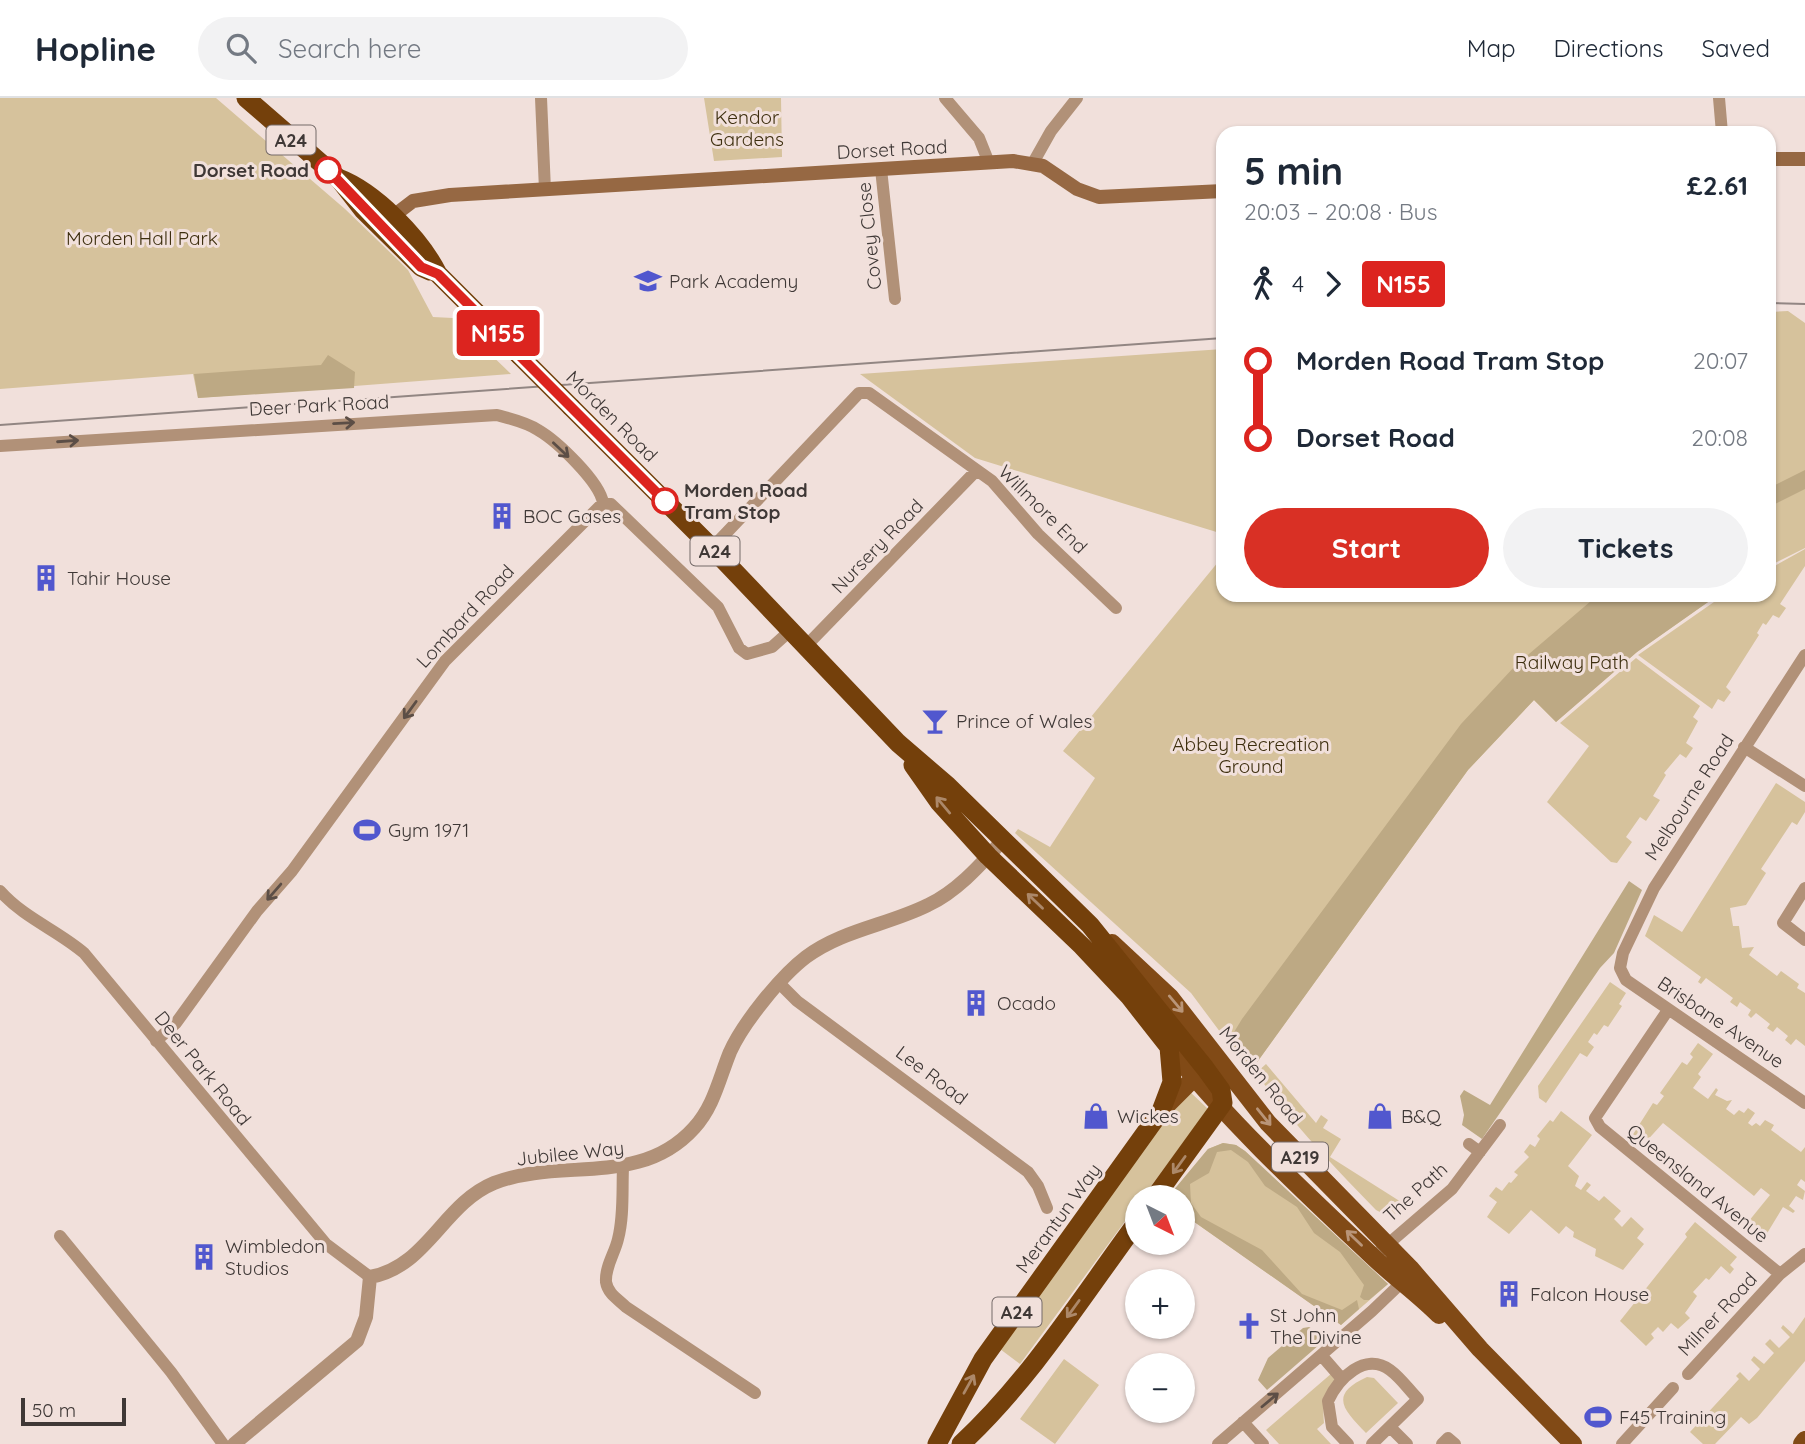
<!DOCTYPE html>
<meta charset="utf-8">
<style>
:root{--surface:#fff;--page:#f2f2f3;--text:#1f2937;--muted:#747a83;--line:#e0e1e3;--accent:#d93025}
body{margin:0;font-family:Quicksand,sans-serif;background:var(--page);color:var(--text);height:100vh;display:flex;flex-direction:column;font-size:26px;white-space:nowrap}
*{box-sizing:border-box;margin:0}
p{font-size:23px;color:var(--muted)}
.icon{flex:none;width:38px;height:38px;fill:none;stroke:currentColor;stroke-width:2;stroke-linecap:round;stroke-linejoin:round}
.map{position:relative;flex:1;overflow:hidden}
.side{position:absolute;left:1216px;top:28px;width:560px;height:476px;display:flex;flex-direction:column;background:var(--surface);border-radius:21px;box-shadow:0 2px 5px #0004}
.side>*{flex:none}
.badge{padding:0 14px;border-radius:5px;font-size:24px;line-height:46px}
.needle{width:46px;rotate:138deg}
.tools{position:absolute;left:1125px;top:1087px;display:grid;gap:14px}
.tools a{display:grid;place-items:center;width:70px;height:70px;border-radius:50%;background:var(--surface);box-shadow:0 2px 5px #0004;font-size:35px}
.scale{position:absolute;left:21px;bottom:18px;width:105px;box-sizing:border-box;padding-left:7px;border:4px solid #3f3836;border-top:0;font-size:19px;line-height:24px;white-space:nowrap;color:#3f3836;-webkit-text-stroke:5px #f1e0db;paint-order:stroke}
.map>.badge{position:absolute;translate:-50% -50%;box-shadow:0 0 0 4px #fff}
.legs{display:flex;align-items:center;gap:10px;height:77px;padding:0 28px;font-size:23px}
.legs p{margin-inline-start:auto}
.summary{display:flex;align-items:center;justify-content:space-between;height:119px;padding:0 28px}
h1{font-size:38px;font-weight:700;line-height:52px}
.cta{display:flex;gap:14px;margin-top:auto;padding:14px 28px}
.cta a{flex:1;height:80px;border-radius:42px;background:var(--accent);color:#fff;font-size:28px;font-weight:700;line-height:80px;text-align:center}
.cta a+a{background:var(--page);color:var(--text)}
ul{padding:0 28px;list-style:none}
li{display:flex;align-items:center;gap:24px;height:77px;font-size:26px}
li i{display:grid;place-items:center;width:10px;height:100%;margin:0 9px;background:currentColor}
li i::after{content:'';width:18px;height:18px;margin:-9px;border:5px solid;border-radius:50%;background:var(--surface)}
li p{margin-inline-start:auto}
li:first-child i{background:linear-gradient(#0000 50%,currentColor 0)}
li:last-child i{background:linear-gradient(currentColor 50%,#0000 0)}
header{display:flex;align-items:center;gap:42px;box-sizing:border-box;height:98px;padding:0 35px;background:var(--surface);border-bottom:2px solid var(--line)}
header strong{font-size:33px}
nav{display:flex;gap:38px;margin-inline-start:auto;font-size:24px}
.search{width:490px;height:63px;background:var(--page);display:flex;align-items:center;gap:18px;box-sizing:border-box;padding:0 24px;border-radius:38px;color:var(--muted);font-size:26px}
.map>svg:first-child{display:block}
.green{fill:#d6c29c}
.forest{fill:#bda984}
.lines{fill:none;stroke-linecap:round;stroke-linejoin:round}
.minor{stroke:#b19178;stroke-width:12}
.tertiary{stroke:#b19178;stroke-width:14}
.secondary{stroke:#966843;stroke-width:14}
.primary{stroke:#814a16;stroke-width:18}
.trunk{stroke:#74400b;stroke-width:19}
.tram{stroke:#928683;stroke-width:2}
.trunk-bridge{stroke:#74400b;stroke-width:19}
.oneway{stroke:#5c4e46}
.oneway2{stroke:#ac8869}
.oneway3{stroke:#b99578}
.line-1-casing{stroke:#fff;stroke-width:16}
.line-1{stroke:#dc241f;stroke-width:10}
.stop-1-dot{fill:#fff;stroke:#dc241f;stroke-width:3.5}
.labels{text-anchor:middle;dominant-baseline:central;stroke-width:6;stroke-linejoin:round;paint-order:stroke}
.shield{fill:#f1e0db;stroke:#746a68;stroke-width:2}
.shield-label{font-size:18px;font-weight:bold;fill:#3f3836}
.park-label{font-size:19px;fill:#3e2f0f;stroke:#f1e0db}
.street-label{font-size:19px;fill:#3f3836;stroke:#f1e0db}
.stop-label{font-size:19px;font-weight:bold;fill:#3f3836;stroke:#f1e0db;text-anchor:end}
.poi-label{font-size:19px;fill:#3f3836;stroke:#f1e0db;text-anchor:start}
</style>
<header>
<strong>Hopline</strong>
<div class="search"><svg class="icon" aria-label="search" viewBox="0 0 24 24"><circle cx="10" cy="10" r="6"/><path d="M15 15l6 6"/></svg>Search here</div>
<nav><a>Map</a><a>Directions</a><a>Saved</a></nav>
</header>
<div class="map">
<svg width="1805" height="1346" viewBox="0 0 1805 1346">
<rect width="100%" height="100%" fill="#f1e0db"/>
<path class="green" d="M0 0H216L345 111 399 163 408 172 433 219 453 220 511 276 198 300 193 276 0 291Z
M704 0H781L782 59 714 63Z
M1788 213 1805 225V450L1769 468V214Z
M1223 251V436L975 360 860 276Z
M1805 451V468L1780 506 1786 510 1779 520 1773 517 1766 527 1763 525 1757 535 1759 537 1726 589 1731 594 1724 604 1718 601 1712 611 1638 557 1724 497H1769V471Z
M1223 458V497H1718L1637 554 1556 624 1534 602 1468 672 1250 974 1191 895 1015 735 1018 731 1050 749 1095 680 1063 653Z
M1636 560 1700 608 1693 619 1698 623 1686 645 1693 650 1686 660 1680 656 1664 675 1666 677 1653 698 1660 702 1646 723 1640 719 1626 739 1632 744 1617 765 1611 764 1547 704 1589 648 1560 625Z
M1776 685 1805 704V714L1797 727 1792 724 1761 771 1766 775 1746 807 1730 810 1733 828H1739L1742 850 1754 849 1749 857 1777 878 1781 873 1799 886 1797 890 1805 895V948L1796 941 1791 947 1785 942 1788 938 1777 929 1773 934 1767 930 1770 926 1756 915 1751 920 1748 917 1751 912 1740 904 1737 909 1730 904 1733 900 1706 880 1701 886 1698 884 1701 879 1645 838 1654 817 1682 834Z
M1610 884 1626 895 1619 906 1622 908 1608 929 1604 927 1597 937 1594 935 1588 944 1594 949 1587 959 1580 955 1546 1005 1539 1000 1538 988Z
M1698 945 1713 956 1698 976 1701 979 1693 990 1708 1001 1716 990 1718 992 1715 997 1727 1003 1732 1002 1726 1011 1734 1017 1739 1012 1744 1015 1748 1010 1755 1015 1748 1025 1752 1028 1756 1025 1760 1028 1765 1022 1774 1027 1771 1032 1801 1054 1805 1049V1084L1801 1081 1797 1087 1805 1093 1803 1102 1796 1098 1789 1108 1795 1113 1793 1115 1783 1109 1766 1137 1758 1129 1751 1138 1744 1129 1770 1097 1761 1090 1754 1098 1663 1025 1643 1047 1632 1038 1653 1005 1657 1007 1664 998 1660 995 1682 964 1687 967 1693 959 1690 956Z
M1266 966 1316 1025 1321 1017 1328 1022 1323 1030 1341 1041 1330 1059 1409 1109C1398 1118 1388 1119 1376 1112 1333 1068 1292 1025 1256 975Z
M1187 991 1208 1011 1143 1099H1138L1137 1107 1020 1266 1000 1251Z
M1561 1013 1592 1037 1568 1068 1579 1078 1575 1088 1581 1092 1587 1084 1591 1087 1586 1093 1599 1103 1604 1098 1621 1113 1614 1121 1622 1129 1631 1119 1644 1131 1637 1140 1644 1146 1623 1172 1595 1158 1596 1151 1573 1139 1574 1134 1566 1128 1559 1136 1531 1112 1509 1136 1487 1119 1497 1104 1489 1098 1496 1089 1502 1093 1509 1084 1511 1085 1518 1077 1514 1074 1529 1059 1524 1054 1530 1046 1535 1049 1540 1041 1537 1038 1550 1022 1553 1024Z
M1223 1045 1236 1047 1245 1053 1388 1186 1341 1227 1183 1116V1099H1168L1208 1051Z
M1695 1124 1737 1159 1730 1167 1734 1171 1730 1176 1721 1168 1709 1182 1706 1180 1693 1194 1697 1198 1685 1215 1690 1220 1678 1231 1671 1225 1663 1234 1658 1229 1651 1236 1654 1240 1646 1248 1620 1223 1687 1139 1685 1136Z
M1805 1219V1263L1757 1320 1749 1326 1741 1319 1715 1346H1703L1690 1334 1739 1281 1736 1278 1740 1274 1749 1283 1760 1271 1751 1262 1754 1258 1764 1266 1774 1255 1765 1246 1770 1241 1779 1250 1790 1239 1781 1230 1783 1227 1793 1236Z
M1064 1261 1099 1287 1055 1346 1020 1321Z
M1332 1275 1337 1280C1326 1296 1322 1306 1324 1325L1317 1331 1331 1346H1279L1266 1332Z
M1367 1279 1374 1280 1398 1305 1366 1335C1345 1313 1327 1297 1367 1279Z"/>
<path class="forest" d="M328 257 355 274 354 290 198 300 194 276 321 267Z
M1805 372V391L1769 409V390Z
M1598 497H1718L1637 554 1556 624 1534 602 1468 672 1250 974 1228 944 1242 921 1461 626 1515 568Z
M1629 783 1642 792 1614 855 1600 870 1482 1041 1462 1027 1464 1017 1460 998 1464 992 1490 1007Z
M1223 1045 1236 1047 1245 1053 1388 1186 1369 1202H1364L1360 1199 1364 1187 1340 1154 1314 1135 1297 1109 1265 1088 1248 1064 1231 1052 1217 1054 1209 1075 1190 1086 1191 1105 1201 1119 1262 1152 1302 1196 1342 1212 1357 1202 1359 1211 1341 1227 1183 1116V1099H1168L1208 1051Z
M1309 1229 1327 1240 1267 1292 1258 1282 1268 1260 1303 1230Z"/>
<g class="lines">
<path class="minor" d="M541 0 545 92
M945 0 979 40 989 65
M1719 0 1722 35
M1033 65 1051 33 1077 0
M881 71 895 201
M0 348 497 317C511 321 526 324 538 332 557 343 600 384 603 405
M603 405 611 406 718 509 739 550 747 556 772 549 791 532
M712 450 859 295H869L992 383 1038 436 1116 510
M806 548 975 374
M1805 557 1654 790 1623 855 1620 870 1626 882 1805 1005
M1744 649 1805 688
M1805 790 1783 825 1805 842
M0 793C24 820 57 832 84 855L326 1146 370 1179
M781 887 797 903 1028 1074 1038 1088 1047 1110
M1668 912 1595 1020 1600 1029 1780 1176
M156 943 176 925 257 813 292 773 445 563 603 405
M1469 1046 1480 1054
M623 1069C622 1093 624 1118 618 1141 615 1155 605 1168 606 1184 608 1196 618 1201 626 1209L755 1295
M60 1138 171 1274 223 1346
M1373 1159 1452 1091 1500 1027
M1322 1258 1342 1281
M1688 1276 1780 1176 1805 1156
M1243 1324 1263 1346
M1390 1329 1407 1346
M1218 1346 1372 1213 1395 1191 1401 1181
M1348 1346 1332 1329 1328 1303C1338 1281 1365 1253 1390 1272 1401 1280 1409 1292 1418 1301L1372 1346
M1442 1346 1448 1340 1455 1346
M1622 1346 1673 1290"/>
<path class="tertiary" d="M234 1346 357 1243 366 1219 370 1179C427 1169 443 1106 494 1085 561 1059 640 1090 694 1030 714 1008 719 981 730 954 743 925 781 878 806 859 842 832 888 827 928 807 958 793 982 765 1004 741"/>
<path class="secondary" d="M1769 61H1805
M392 119 413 103 450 97 1013 63 1043 68 1077 91 1099 99 1223 93"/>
<path class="primary" d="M1112 845 1170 899 1268 1025 1410 1170 1480 1251 1573 1346
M1169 949C1229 1024 1301 1091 1371 1157 1393 1178 1418 1196 1439 1217
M1161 1013 1202 972
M1802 1346 1805 1342"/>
<path class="trunk" d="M246 0 338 80C375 94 420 140 438 176L520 258
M339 81 363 112 421 169 430 173
M571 309 712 450 898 645 948 688 1090 827 1205 970 1221 992 1223 1005 1155 1099
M913 667 939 704 988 758 1082 848 1129 898 1169 949 1172 984 1161 1013 983 1261 937 1346
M961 1346C1030 1282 1082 1199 1138 1123"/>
<path class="tram" d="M1769 205 1805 206
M0 327 1223 240"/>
<path class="trunk-bridge" d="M520 258 571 309"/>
</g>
<defs><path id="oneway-shaft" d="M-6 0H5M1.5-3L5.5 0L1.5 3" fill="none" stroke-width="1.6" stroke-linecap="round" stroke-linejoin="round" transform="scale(1.75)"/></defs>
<g class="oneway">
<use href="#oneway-shaft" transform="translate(344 325) rotate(-3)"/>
<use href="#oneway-shaft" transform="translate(68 343) rotate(-4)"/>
<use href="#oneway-shaft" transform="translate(561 352) rotate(43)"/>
<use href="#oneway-shaft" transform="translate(410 612) rotate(126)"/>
<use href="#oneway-shaft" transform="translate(274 794) rotate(131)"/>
<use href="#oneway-shaft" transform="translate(1270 1302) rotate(-40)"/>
</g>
<g class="oneway2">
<use href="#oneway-shaft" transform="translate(943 707) rotate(-130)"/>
<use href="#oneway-shaft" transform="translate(1035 803) rotate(-136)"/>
<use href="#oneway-shaft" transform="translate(1179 1067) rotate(126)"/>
<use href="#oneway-shaft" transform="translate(1073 1211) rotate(126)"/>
<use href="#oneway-shaft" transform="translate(969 1286) rotate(-61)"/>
</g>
<g class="oneway3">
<use href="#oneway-shaft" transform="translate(1176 906) rotate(50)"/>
<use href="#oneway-shaft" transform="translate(1264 1019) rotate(51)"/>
<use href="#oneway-shaft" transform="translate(1354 1140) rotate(-136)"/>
</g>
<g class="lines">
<defs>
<path id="line-1" d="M328 72 421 169 438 176 665 403"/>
</defs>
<use href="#line-1" class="line-1-casing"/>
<use href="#line-1" class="line-1"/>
</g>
<defs>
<symbol id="school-bare" viewBox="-9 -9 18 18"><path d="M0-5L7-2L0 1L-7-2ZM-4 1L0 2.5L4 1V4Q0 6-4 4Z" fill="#5157ce" stroke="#f1e0db" stroke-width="2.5" paint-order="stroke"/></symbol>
<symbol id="building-bare" viewBox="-9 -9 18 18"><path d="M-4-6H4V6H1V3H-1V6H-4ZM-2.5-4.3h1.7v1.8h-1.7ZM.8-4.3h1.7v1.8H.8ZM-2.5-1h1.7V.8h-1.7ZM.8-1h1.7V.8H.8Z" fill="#5157ce" stroke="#f1e0db" stroke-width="2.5" paint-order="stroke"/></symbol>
<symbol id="bar-bare" viewBox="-9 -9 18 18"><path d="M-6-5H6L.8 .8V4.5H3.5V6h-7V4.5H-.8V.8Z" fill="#5157ce" stroke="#f1e0db" stroke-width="2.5" paint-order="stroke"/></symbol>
<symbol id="stadium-bare" viewBox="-9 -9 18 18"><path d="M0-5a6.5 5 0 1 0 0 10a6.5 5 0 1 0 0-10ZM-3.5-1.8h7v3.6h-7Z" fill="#5157ce" stroke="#f1e0db" stroke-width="2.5" paint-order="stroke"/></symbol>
<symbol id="shop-bare" viewBox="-9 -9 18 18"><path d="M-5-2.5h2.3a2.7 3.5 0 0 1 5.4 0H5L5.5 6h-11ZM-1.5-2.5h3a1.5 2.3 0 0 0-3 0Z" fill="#5157ce" stroke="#f1e0db" stroke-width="2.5" paint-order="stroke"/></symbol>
<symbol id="church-bare" viewBox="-9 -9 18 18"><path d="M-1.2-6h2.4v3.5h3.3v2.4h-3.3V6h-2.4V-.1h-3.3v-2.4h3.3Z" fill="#5157ce" stroke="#f1e0db" stroke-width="2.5" paint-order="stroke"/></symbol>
</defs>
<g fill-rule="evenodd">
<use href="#school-bare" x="629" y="164" width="38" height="38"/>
<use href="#building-bare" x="483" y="399" width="38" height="38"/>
<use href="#building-bare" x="27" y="461" width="38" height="38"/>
<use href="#bar-bare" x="916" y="604" width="38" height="38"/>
<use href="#stadium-bare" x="348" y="713" width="38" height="38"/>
<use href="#building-bare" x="957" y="886" width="38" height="38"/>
<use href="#shop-bare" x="1077" y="999" width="38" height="38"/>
<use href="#shop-bare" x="1361" y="999" width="38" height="38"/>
<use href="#building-bare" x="185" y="1140" width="38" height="38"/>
<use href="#building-bare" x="1490" y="1177" width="38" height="38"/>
<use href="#church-bare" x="1230" y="1209" width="38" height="38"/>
<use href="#stadium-bare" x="1579" y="1300" width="38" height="38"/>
</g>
<g class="stop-1-dot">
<circle cx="328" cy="72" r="12"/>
<circle cx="665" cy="403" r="12"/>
</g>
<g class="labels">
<g class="shield">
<rect x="266.5" y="27.5" width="49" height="29" rx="5"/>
<rect x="690.5" y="438.5" width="49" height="29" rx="5"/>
<rect x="1272" y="1044.5" width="56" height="29" rx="5"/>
<rect x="992.5" y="1199.5" width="49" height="29" rx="5"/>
</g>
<g class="shield-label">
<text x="291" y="42">A24</text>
<text x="715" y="453">A24</text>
<text x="1300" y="1059">A219</text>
<text x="1017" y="1214">A24</text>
</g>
<g class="park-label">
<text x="747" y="19">Kendor<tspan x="747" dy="22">Gardens</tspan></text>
<text x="142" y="140">Morden Hall Park</text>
<text x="1572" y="564">Railway Path</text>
<text x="1251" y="646">Abbey Recreation<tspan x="1251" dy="22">Ground</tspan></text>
</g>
<g class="street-label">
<text transform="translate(892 51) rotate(-3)">Dorset Road</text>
<text transform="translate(869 138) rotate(-96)">Covey Close</text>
<text transform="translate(319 307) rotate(-3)">Deer Park Road</text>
<text transform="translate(612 318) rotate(45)">Morden Road</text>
<text transform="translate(1043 411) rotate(45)">Willmore End</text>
<text transform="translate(877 448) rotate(-46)">Nursery Road</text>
<text transform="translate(465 518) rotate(-47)">Lombard Road</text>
<text transform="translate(1689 699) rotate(-57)">Melbourne Road</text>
<text transform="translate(1721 924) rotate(34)">Brisbane Avenue</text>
<text transform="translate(203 970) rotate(51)">Deer Park Road</text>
<text transform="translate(932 977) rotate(37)">Lee Road</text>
<text transform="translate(1261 977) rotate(51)">Morden Road</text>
<text transform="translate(570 1055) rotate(-6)">Jubilee Way</text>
<text transform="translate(1698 1085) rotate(39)">Queensland Avenue</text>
<text transform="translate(1415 1094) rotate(-42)">The Path</text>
<text transform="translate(1058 1120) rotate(-54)">Merantun Way</text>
<text transform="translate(1717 1216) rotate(-47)">Milner Road</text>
</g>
<g class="stop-label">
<text x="309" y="72">Dorset Road</text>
<text x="684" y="392" text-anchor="start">Morden Road<tspan x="684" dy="22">Tram Stop</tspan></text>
</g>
<g class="poi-label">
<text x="669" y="183">Park Academy</text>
<text x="523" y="418">BOC Gases</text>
<text x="67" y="480">Tahir House</text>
<text x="956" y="623">Prince of Wales</text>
<text x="388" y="732">Gym 1971</text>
<text x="997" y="905">Ocado</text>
<text x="1117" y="1018">Wickes</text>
<text x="1401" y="1018">B&amp;Q</text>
<text x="225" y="1148">Wimbledon<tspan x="225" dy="22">Studios</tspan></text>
<text x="1530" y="1196">Falcon House</text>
<text x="1270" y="1217">St John<tspan x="1270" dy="22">The Divine</tspan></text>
<text x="1619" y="1319">F45 Training</text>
</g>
</g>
</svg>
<div class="tools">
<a><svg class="needle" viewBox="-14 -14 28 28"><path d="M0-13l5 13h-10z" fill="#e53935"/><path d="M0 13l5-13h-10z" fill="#747a83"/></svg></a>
<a>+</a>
<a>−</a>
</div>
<div class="scale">50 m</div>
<b class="badge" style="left:498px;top:235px;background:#dc241f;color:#fff">N155</b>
<section class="side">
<div class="summary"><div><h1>5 min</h1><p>20:03 – 20:08 · Bus</p></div><b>£2.61</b></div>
<div class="legs"><svg class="icon" aria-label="walk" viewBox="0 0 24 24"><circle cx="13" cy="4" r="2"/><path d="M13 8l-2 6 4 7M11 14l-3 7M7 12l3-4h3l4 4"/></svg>4<svg class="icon" aria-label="forward" viewBox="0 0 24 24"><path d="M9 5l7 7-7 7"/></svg><b class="badge" style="background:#dc241f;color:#fff">N155</b></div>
<ul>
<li><i style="color:#dc241f"></i><b>Morden Road Tram Stop</b><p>20:07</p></li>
<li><i style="color:#dc241f"></i><b>Dorset Road</b><p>20:08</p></li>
</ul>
<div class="cta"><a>Start</a><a>Tickets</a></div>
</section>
</div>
